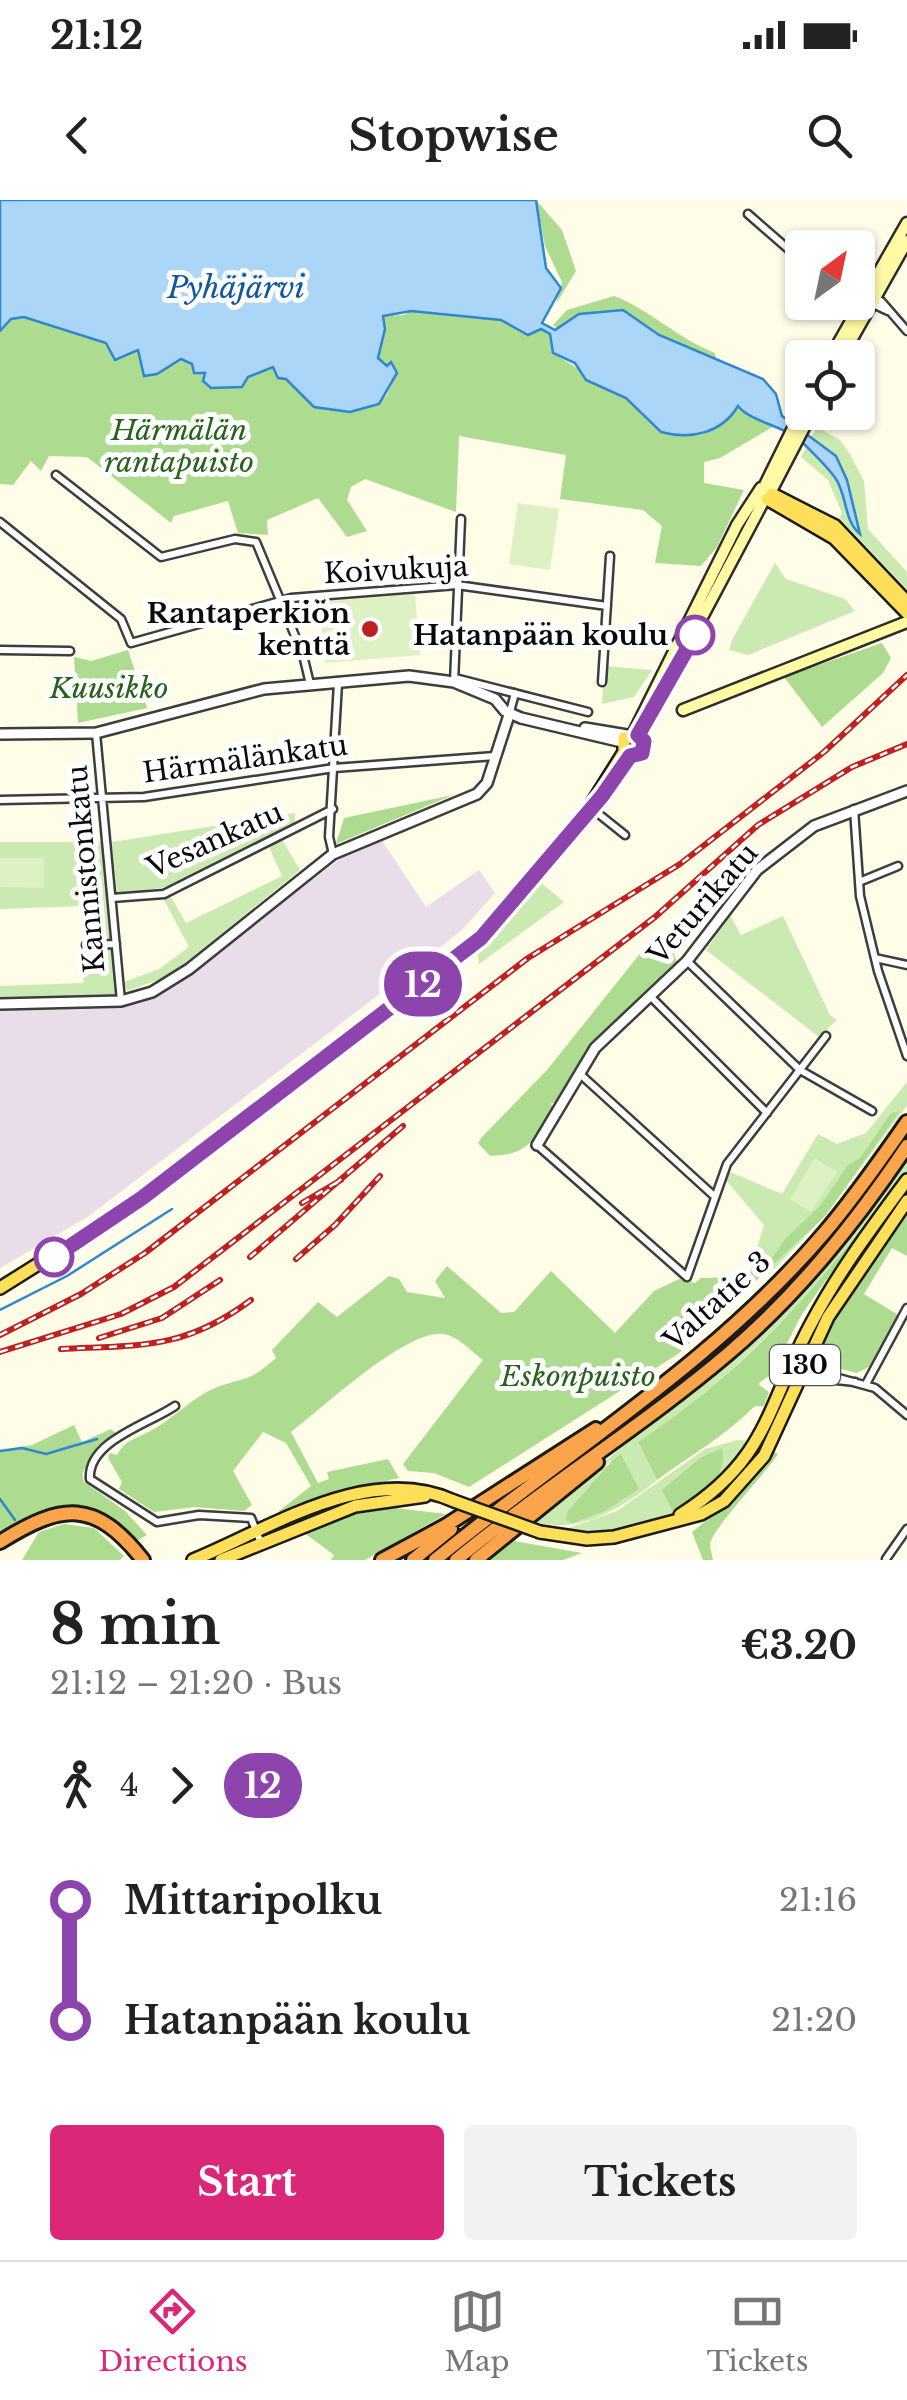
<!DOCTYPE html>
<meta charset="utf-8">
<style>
:root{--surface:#fff;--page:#f2f2f2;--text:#222;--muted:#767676;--line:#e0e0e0;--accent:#db2777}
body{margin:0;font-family:"Libre Baskerville",serif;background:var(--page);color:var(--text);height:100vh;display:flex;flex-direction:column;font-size:38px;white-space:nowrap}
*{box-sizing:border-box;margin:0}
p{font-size:32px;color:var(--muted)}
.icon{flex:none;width:55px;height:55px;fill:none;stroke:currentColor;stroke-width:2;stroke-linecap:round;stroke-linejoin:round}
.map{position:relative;height:1360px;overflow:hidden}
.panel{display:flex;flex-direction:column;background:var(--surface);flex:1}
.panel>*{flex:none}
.badge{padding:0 20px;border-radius:32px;font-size:35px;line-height:65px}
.needle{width:65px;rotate:33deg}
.fabs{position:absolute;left:785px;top:30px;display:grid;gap:20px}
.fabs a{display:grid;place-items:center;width:90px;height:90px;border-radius:10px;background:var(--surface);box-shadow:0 2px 8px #0004;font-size:50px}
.map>.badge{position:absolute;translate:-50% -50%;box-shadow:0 0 0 5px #fff}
.legs{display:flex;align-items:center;gap:15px;height:110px;padding:0 50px;font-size:32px}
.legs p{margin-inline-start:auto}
.head{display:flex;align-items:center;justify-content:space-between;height:170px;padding:0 50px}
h1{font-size:55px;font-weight:800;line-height:75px}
.primary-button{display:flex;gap:20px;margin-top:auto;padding:20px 50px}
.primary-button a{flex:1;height:115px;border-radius:10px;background:var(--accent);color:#fff;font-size:40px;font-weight:800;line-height:115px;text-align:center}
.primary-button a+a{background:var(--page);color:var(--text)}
ul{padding:0 50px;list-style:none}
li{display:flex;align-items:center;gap:35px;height:120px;font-size:38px}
li i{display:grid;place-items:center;width:15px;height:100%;margin:0 12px;background:currentColor}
li i::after{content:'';width:25px;height:25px;margin:-12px;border:8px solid;border-radius:50%;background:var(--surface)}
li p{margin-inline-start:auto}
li:first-child i{background:linear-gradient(#0000 50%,currentColor 0)}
li:last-child i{background:linear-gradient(currentColor 50%,#0000 0)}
.status{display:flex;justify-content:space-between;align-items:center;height:70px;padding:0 50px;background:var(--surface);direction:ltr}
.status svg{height:28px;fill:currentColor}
header{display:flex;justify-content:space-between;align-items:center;height:130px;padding:0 50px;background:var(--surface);font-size:45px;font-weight:800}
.tab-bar{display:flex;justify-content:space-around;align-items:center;height:140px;border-top:2px solid var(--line);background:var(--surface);font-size:28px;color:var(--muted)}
.tab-bar a{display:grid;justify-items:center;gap:5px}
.tab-bar .active{color:var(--accent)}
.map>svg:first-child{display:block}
.industrial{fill:#eaddea}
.green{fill:#cbeab1;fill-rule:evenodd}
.forest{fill:#addb90}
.pitch{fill:#def1c3}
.water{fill:#abd6f8;stroke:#2f87d1;stroke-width:2.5}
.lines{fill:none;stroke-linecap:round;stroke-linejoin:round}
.stream{stroke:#2f87d1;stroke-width:2.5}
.minor-casing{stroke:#3d3d3d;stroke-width:11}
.tertiary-casing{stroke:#3d3d3d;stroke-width:14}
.secondary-casing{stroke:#2c2c2c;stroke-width:15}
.primary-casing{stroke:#1b1b1b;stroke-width:16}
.motorway-casing{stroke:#1b1b1b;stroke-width:18}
.minor{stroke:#fff;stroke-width:6}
.tertiary{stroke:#fff;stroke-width:9}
.secondary{stroke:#fffaa3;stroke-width:10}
.primary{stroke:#fddf59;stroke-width:11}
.motorway{stroke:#faa54b;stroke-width:12}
.rail-casing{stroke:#be211f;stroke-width:6}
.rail{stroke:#fff;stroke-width:2.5;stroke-dasharray:8;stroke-linecap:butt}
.primary-bridge-casing{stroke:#1b1b1b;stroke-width:16;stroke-linecap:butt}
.primary-bridge{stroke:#fddf59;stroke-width:11}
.line-1-casing{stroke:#fff;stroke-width:22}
.line-1{stroke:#8e44ad;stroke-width:15}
.poi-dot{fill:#be211f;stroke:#fff;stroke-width:4}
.stop-1-dot{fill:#fff;stroke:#8e44ad;stroke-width:5}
.labels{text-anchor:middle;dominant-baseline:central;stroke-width:10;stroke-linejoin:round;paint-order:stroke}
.shield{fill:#fff;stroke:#545454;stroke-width:2.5}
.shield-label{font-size:25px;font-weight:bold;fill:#0a0a0a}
.park-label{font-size:28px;font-style:italic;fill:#25631a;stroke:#fff}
.street-label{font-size:28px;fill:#0a0a0a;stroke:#fff}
.poi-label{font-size:28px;font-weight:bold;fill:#0a0a0a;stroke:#fff;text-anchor:end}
.stop-label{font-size:28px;font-weight:bold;fill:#0a0a0a;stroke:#fff;text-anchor:end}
.water-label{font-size:30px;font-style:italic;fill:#11589f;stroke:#fff}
</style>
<div class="status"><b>21:12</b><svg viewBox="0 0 49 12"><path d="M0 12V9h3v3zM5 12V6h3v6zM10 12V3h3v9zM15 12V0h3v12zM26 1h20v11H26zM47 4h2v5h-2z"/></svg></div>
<header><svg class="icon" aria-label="back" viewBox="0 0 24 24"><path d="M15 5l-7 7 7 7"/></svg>Stopwise<svg class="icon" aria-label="search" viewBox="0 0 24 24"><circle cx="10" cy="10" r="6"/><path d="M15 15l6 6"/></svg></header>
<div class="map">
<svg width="907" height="1360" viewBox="0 0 907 1360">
<rect width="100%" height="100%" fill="#fffce8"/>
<path class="industrial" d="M381 639 426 707 479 670 495 693 463 729 428 757 89 1016 0 1068V809L127 806 173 787 340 659Z"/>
<path class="green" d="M817 227 840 240 850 254 864 281 868 329 907 372V389L839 318 842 313 828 280 801 257Z
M775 363 786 379 845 399 855 411 748 455 729 450 733 438Z
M605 466 652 470 634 497 602 504Z
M295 613V623L172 686 117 695 112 642Z
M281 638 300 670 169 776 127 791 124 782 159 769 189 747 163 698 170 695 186 723 282 676 268 645Z
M0 642H101L112 741 86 742 84 706 0 709Z
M538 680 564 702 479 764 477 751Z
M730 715 741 735 783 716 830 815 837 820 819 837 706 750Z
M86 747 113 748 117 795 0 799V786L83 783Z
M907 882V906L901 913 825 1016 770 1073 750 1071 764 1025 724 978 728 971 782 994 818 934 837 944 866 933Z
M907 959V973C828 1076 749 1168 638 1242L657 1280C623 1308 577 1336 533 1321L782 1114 845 1045ZM610 1260 625 1299 568 1310 592 1289Z
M737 1240 754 1241C714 1307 636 1341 560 1331L617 1311 705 1249Z"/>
<path class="forest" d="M536 0 562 30 576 71 556 104 562 82 545 46Z
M614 96C649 109 675 137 715 153L717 162 659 135 623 110 579 114 557 128 553 125 567 110Z
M411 111 501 120 528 135 540 128 550 134 553 153 626 199 665 234 716 229 738 206 776 225 720 258 704 262V283L744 290 717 347 701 366 655 363 662 326 643 310 560 299 566 255 459 236 456 312 365 279 351 287 347 300 367 331 347 337 318 298 267 320 268 335 238 333 228 301 174 316 171 323 87 257 49 256 41 271 31 261 13 285 0 284V131L11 119 24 117 138 149 145 176 157 174 180 159 205 173 219 189 273 167 300 194 351 212 386 196 397 173 391 163 387 167 378 158 385 129 383 116 404 115Z
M882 443 891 458 883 473 822 527 784 477Z
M128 450 147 508 78 523 74 457 91 461Z
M453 595 336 644 344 618Z
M654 736 673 751 677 762 585 851 561 903H551L553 910C533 940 529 955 490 956L478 943 482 937 547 870Z
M899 912 825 1016 678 1154 469 1287 434 1273 408 1271 403 1264 483 1160C471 1151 458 1136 443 1134 405 1130 323 1208 291 1232L318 1283 329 1279 327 1272 388 1259 399 1278 336 1292 281 1316 279 1311 311 1286 286 1243 263 1232 233 1271 252 1305 244 1311 195 1307 154 1312 119 1289 122 1282 108 1258 110 1253 117 1255C125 1239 139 1238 154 1229 175 1217 195 1195 220 1186 251 1176 249 1181 276 1158L272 1150 318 1102 337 1117 389 1076 399 1079 407 1092 445 1098 435 1081 447 1066 501 1113 514 1112 551 1071 615 1133 654 1091 679 1079 695 1083 701 1078 741 1077 770 1061 785 1039 820 1006 848 965 860 958 891 913Z
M876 1010 802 1114 771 1174 758 1184 769 1192 764 1206H755C725 1236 691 1255 657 1280L638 1242C737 1176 804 1104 876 1010Z
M907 1016V1056L892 1048 864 1094 900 1116 872 1165 857 1173 819 1163 817 1156 841 1107Z
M74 1225 82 1242 111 1229 119 1236 92 1255 82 1274 84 1282 125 1311 147 1335 135 1342C85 1288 58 1303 0 1335V1250L32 1245Z
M722 1248C729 1281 698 1298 673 1312L662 1290 700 1258Z
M774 1252 778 1254C766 1273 712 1329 710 1344 710 1349 712 1355 713 1360H703L692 1332 745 1289Z
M621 1254 639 1289 605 1311 573 1323 566 1320 568 1310C584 1296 609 1260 621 1254Z
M386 1307 446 1314 365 1360H331L334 1355 303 1332 360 1311Z
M64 1324 94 1328 124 1356 120 1360H22L39 1332Z
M514 1341 582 1353 563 1360H489Z"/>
<path class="pitch" d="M518 303 559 309 550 370 509 364Z
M415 394 420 455 325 463 319 402Z
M0 658H44V688L0 687Z
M815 958 837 972 811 1012 790 999Z"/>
<path class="water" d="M0 0H536L546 68 561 88 542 123 555 130 579 114 623 110 659 135 763 179 776 194 782 216 836 256 847 280 860 334C844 321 847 296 836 279 828 267 814 254 804 244 787 226 750 222 738 206 722 233 691 240 661 232L626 198 586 180 575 163 553 153 550 134 541 129 528 135 501 120 411 111 383 116 385 129 378 158 387 166 391 162 397 173 379 204 350 212 314 207 286 179 278 178 273 167 248 177 242 187 211 188 203 181 205 173H194L192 164 181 159 157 174 144 176 138 150 115 160 106 143 24 117 11 119 0 131Z"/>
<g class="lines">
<path class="stream" d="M0 1110 67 1076 172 1009
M0 1251 22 1248 46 1254 97 1239
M0 1299 15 1320"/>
<defs>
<path id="minor" d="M748 14 802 61
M858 88 881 101 907 131
M858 97 888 111
M56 275 161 357 235 339 256 342 303 455 310 484
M0 322 121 419 131 443 291 398 457 385 607 406
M0 450 70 451
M455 478 588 512
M454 482 461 319
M602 482 610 356
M510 512 515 493
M96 533 121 801
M0 600 144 597 334 568 495 556
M590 607 625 635
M854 609 860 696 878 771 907 856
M333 654 329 637 338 483
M859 682 898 666
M112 698 164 694 333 609
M86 745 116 744
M875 758 907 765
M687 761 800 870 872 911
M651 797 767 913
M580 874 713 995
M537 945 687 1077 727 964 826 836
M802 1168 875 1188 907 1215
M798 1176 855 1182
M866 1184 907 1108
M175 1206C149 1224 87 1241 90 1279L157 1322 199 1315 251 1318 261 1343
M886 1359 907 1329"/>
<path id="tertiary" d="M585 528 627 535
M0 534 96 533 264 489 409 476 454 482 495 499 505 511 521 518 622 542
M0 804 121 801 152 792 189 769 333 654 477 594 487 583 510 512
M537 945 595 848 687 761 757 670 814 626 907 591"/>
<path id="secondary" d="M830 158 907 23
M841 158 907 41
M764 287 802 210
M771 291 812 212
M655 506 764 300
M683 510 907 422
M633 534 737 325 761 288 771 291 767 299 759 295"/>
<path id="primary" d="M772 294 835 326 907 402
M767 299 834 338 907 413
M624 552V538L640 536 644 549 630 556
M592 603 624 552
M0 1088 142 999 461 755 503 714 630 556
M680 1315C770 1258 766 1206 812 1122 839 1071 873 1026 907 980
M540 1332 587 1339 614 1337 701 1314 724 1301 764 1256 828 1117 907 1001
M193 1360C271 1328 369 1262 454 1301
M221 1360 355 1306 425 1296"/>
<path id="motorway" d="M0 1342C62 1303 95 1299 143 1360
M382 1360 445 1326 596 1229
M413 1360 451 1329
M435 1360C565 1253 715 1162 825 1032 855 997 881 959 907 922
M456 1360C544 1287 642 1227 729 1153 799 1093 855 1023 907 946
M476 1360 597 1262"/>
</defs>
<use href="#minor" class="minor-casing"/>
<use href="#tertiary" class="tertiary-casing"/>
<use href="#secondary" class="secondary-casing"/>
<use href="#primary" class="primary-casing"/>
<use href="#motorway" class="motorway-casing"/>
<use href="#minor" class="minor"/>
<use href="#tertiary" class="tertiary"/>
<use href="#secondary" class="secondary"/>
<use href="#primary" class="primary"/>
<use href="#motorway" class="motorway"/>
<defs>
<path id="rail" d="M302 1003 341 980
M250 1057 403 926
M296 1059 335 1025 380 976
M0 1135 81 1094 145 1053 528 758 680 664 824 552 907 475
M99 1138 162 1118 220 1080
M61 1149C141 1145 184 1150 251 1100
M0 1152 121 1114 174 1087 655 717 758 625 852 567 907 544"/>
</defs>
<use href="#rail" class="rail-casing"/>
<use href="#rail" class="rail"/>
<defs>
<path id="primary-bridge" d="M454 1301 540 1332"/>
</defs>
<use href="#primary-bridge" class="primary-bridge-casing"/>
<use href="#primary-bridge" class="primary-bridge"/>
</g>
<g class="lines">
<defs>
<path id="line-1" d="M54 1057 142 998 481 738 602 596 630 556 642 553 644 541 638 535 695 435"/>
</defs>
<use href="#line-1" class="line-1-casing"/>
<use href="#line-1" class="line-1"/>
</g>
<circle class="poi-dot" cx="370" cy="429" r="10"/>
<g class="stop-1-dot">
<circle cx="695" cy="435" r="18"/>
<circle cx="54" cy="1057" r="18"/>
</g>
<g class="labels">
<rect class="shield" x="770" y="1145" width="70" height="40" rx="8"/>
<g class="shield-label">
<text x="805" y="1165">130</text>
</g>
<g class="park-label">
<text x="179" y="230">Härmälän<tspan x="179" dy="32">rantapuisto</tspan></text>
<text x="109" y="488">Kuusikko</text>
<text x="578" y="1176">Eskonpuisto</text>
</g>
<g class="street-label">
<text transform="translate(396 370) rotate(-3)">Koivukuja</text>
<text transform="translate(245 559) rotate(-8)">Härmälänkatu</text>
<text transform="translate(215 640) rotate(-24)">Vesankatu</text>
<text transform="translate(86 669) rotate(-95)">Kannistonkatu</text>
<text transform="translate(703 704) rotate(-49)">Veturikatu</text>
<text transform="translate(717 1101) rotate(-42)">Valtatie 3</text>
</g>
<g class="poi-label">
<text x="350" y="413">Rantaperkiön<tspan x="350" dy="32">kenttä</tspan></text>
</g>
<g class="stop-label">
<text x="668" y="435">Hatanpään koulu</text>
</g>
<g class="water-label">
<text x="236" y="87">Pyhäjärvi</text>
</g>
</g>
</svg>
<div class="fabs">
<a><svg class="needle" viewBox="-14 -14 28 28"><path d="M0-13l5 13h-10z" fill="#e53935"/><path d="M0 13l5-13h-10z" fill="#767676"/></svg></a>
<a><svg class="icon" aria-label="locate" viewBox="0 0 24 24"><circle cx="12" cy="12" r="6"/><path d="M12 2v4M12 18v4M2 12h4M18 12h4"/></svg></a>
</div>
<b class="badge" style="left:423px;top:784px;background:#8e44ad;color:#fff">12</b>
</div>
<section class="panel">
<div class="head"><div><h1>8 min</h1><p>21:12 – 21:20 · Bus</p></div><b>€3.20</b></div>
<div class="legs"><svg class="icon" aria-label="walk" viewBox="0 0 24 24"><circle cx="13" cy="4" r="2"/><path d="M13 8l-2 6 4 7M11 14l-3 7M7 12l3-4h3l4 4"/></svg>4<svg class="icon" aria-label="forward" viewBox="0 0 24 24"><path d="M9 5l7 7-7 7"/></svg><b class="badge" style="background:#8e44ad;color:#fff">12</b></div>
<ul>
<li><i style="color:#8e44ad"></i><b>Mittaripolku</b><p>21:16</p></li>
<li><i style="color:#8e44ad"></i><b>Hatanpään koulu</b><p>21:20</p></li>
</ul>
<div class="primary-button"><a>Start</a><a>Tickets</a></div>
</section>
<nav class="tab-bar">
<a class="active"><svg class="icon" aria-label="directions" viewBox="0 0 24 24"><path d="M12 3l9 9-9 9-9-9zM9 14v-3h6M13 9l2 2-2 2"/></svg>Directions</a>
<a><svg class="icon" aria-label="map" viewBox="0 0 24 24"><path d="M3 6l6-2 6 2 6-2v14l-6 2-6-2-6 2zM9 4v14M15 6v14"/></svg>Map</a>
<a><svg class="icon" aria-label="tickets" viewBox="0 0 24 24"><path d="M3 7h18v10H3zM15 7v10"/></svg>Tickets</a>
</nav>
